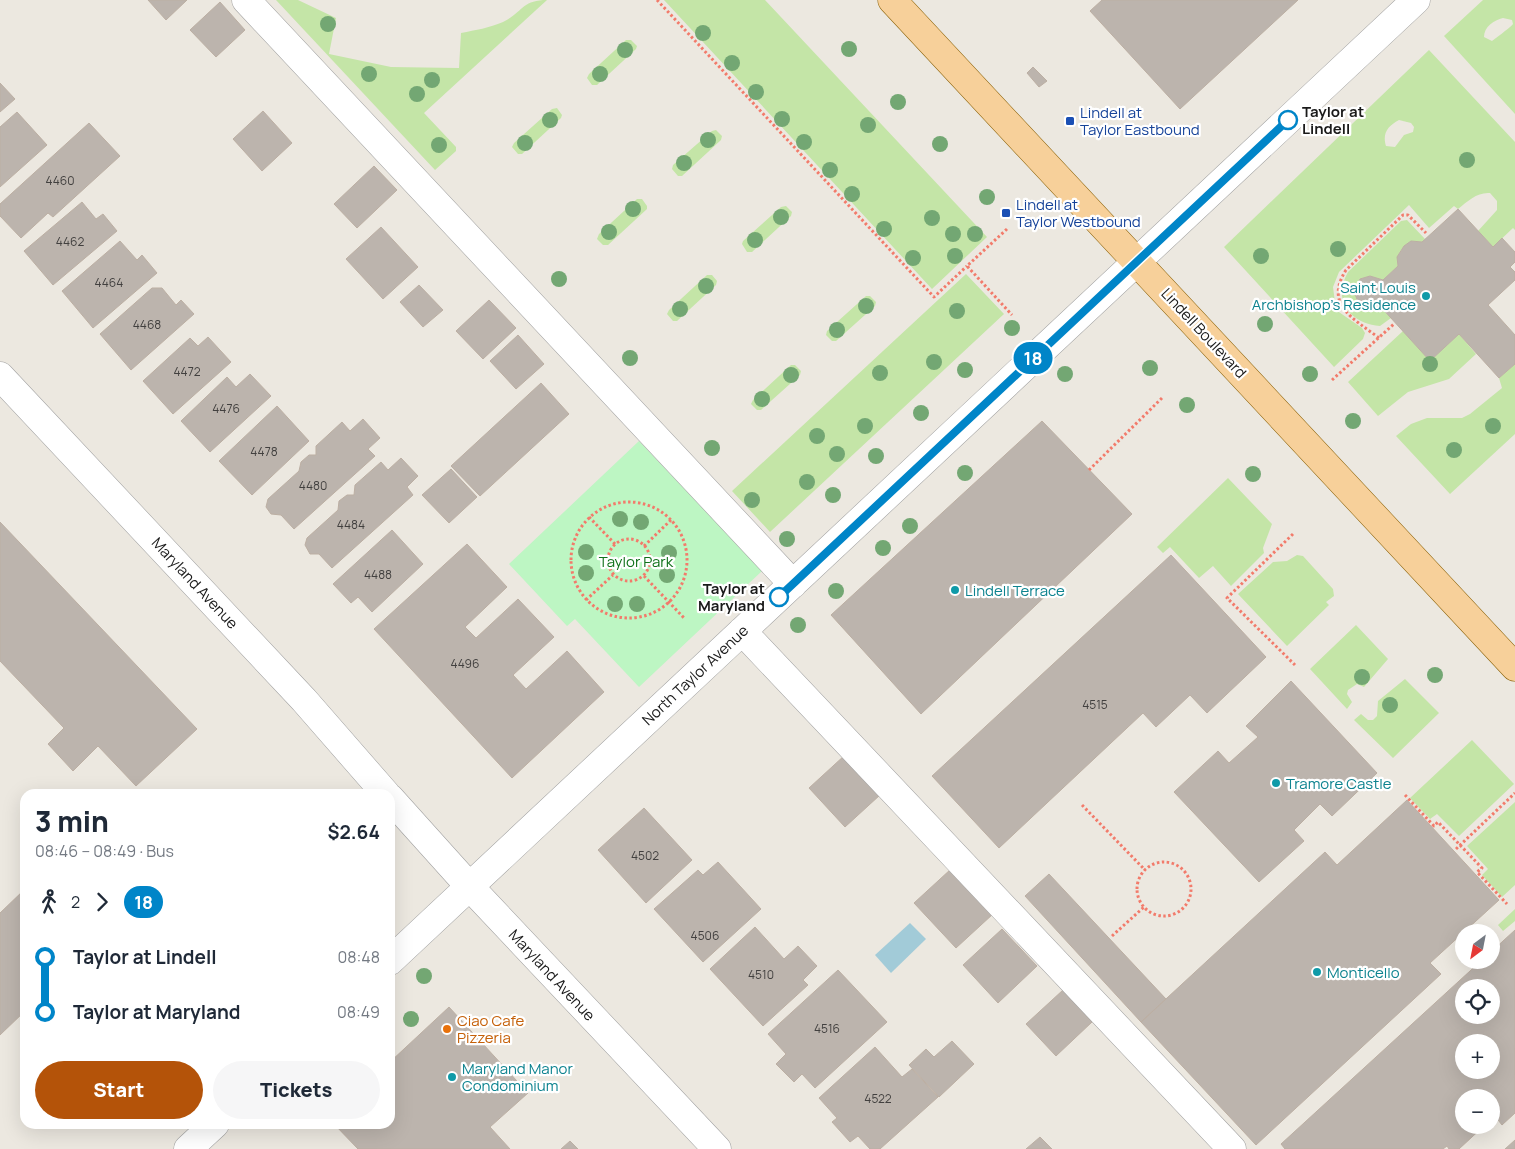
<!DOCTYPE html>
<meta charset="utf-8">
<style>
:root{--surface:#fff;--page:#f6f6f7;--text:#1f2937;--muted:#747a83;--accent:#b45309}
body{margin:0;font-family:Manrope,sans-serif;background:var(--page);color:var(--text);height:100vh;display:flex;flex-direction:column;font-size:19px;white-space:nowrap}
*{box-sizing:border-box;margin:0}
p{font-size:16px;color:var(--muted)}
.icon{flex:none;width:28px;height:28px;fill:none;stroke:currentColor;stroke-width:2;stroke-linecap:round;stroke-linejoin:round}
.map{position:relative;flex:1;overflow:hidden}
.details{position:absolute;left:20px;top:789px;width:375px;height:340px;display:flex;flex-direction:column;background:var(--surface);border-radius:15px;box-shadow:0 5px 20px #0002}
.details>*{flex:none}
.badge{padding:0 10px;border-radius:16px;font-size:18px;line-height:32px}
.needle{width:32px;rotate:212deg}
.tools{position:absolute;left:1455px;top:924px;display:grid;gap:10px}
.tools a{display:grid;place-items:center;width:45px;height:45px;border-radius:50%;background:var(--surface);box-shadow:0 5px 20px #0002;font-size:25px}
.map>.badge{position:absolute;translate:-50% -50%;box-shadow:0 0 0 2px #fff}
.legs{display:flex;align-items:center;gap:8px;height:55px;padding:0 15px;font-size:16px}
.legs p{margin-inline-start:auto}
.headline{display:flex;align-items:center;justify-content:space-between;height:85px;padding:0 15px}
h1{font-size:28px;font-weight:800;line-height:38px}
.primary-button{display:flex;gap:10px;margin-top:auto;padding:10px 15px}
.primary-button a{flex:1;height:58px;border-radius:30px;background:var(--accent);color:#fff;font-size:20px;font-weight:800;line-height:58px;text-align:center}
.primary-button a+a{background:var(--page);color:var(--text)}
ul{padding:0 15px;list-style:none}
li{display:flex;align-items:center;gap:18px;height:55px;font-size:19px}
li i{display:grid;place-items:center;width:8px;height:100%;margin:0 6px;background:currentColor}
li i::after{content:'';width:12px;height:12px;margin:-6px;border:4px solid;border-radius:50%;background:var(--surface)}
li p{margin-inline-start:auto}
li:first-child i{background:linear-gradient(#0000 50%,currentColor 0)}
li:last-child i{background:linear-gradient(currentColor 50%,#0000 0)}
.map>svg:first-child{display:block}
.grass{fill:#c4e5a7;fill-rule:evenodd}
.park{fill:#bdf6c3}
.water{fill:#a2cbd8}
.building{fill:#bcb4ad;stroke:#bcafa3;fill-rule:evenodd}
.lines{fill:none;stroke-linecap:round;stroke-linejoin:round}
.minor-casing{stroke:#a1a1a1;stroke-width:29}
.major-casing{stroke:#8a6107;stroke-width:29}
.path{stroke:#f27b6b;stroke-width:3;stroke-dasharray:2.5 2.5;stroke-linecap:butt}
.minor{stroke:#fff;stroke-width:28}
.major{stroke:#f7d09a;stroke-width:28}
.tree{fill:#73a773}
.line-1-casing{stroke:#fff;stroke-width:11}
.line-1{stroke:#0085c8;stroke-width:8}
.stop-1-dot{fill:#fff;stroke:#0085c8;stroke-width:2.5}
.transit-dot{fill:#1a4fb4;stroke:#fff;stroke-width:2}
.culture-dot{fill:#0f9aa8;stroke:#fff;stroke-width:2}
.food-dot{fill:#e8710a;stroke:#fff;stroke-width:2}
.labels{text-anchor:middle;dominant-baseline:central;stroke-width:4.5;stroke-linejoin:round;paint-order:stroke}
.number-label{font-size:12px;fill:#42403f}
.stop-label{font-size:15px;font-weight:bold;fill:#1a1a1a;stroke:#fff;text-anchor:start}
.transit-label{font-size:15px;fill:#164399;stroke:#fff;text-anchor:start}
.culture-label{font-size:15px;fill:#0d838f;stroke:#fff;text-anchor:start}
.street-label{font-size:15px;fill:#1a1a1a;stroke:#fff}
.park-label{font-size:15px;fill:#10711a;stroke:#fff}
.food-label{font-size:15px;fill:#c56008;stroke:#fff;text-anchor:start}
</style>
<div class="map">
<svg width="1515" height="1149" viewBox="0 0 1515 1149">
<rect width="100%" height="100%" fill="#ece8e0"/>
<path class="grass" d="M276 0H298L336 18 329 54 391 67 459 68 461 33C476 30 489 28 503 22 523 12 522 0 547 0L424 113 456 147V151L435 170Z
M664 0H765L987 237 932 289Z
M1483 0H1515V114L1444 36ZM1503 18 1512 20 1513 24C1512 26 1495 39 1492 41L1484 37C1484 27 1494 20 1503 18Z
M626 40H631L637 46 636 49 597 85H592L587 78 589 74Z
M1429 50 1515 142V230L1513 228 1493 247 1478 231 1497 210V201L1490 193C1477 192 1468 201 1458 209L1454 206 1429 228 1409 205 1339 272 1333 287 1336 310 1362 328 1365 333 1363 339 1334 367 1224 247ZM1399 120 1411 123 1414 127 1413 132 1404 135 1395 147 1386 146C1382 133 1388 126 1399 120Z
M557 108 562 115 561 118 522 154H518L512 147 514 143 552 109Z
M716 130 722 136 721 140 682 176H678L672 169 673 165 712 131Z
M637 199H642L647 206V209L608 245H603L597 239 599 234Z
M786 206 792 212 791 216 752 252H747L742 244 743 241 781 207Z
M1407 220 1425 239 1422 242 1411 241C1402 248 1396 254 1398 266L1383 280 1370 276 1360 279 1354 291 1358 302 1369 307 1380 306 1391 318 1380 326C1349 323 1332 300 1348 272L1401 221Z
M966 274 1004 314 770 532 732 491Z
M707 275H712L717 281 716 285 677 321H673L667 314 669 310Z
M866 296H870L876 302 875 306 836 341H832L826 335 827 331Z
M1403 331 1430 361 1459 334 1476 354 1449 379 1408 392 1378 416 1348 382Z
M1515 364V434L1450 494 1396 436 1411 424 1427 418H1462L1470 414 1502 388 1499 378Z
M791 365H795L801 371 800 375 761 410H757L751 404 753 400Z
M1228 478 1272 524 1263 548 1264 553 1231 586 1213 566 1199 578 1170 547 1163 553 1157 547Z
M1297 555 1303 556 1333 589 1334 596 1326 602 1329 605 1287 646 1238 594 1273 562 1287 561Z
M1356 625 1388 659 1364 687 1357 684 1348 690 1347 694 1352 702 1347 709 1310 669Z
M1405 679 1439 713 1393 758 1354 720 1361 714 1368 720H1373L1377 716 1378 701Z
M1472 740 1514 784 1459 836 1437 814 1430 819 1410 798Z
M1515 802V885L1502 897 1482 875 1488 869 1467 846Z
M1515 909V921L1503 931 1498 925Z"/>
<path class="park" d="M639 441 762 571 639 687 575 619 567 626 509 564Z"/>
<path class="water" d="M910 923 926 939 891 973 875 955Z"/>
<path class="building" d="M148 0H187L166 20Z
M1102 0H1298L1180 109 1090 11Z
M220 2 245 30 216 57 190 30Z
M1033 67 1047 81 1039 87 1027 73Z
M0 83 15 99 0 112Z
M263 111 292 143 262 171 233 139Z
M17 112 47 145 0 187V127Z
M89 123 120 156 53 217 48 213 21 238 0 216V204Z
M374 166 397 190 357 228 334 204Z
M82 202 96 219 103 214 117 231 53 285 24 251Z
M1458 209 1493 247 1502 238 1515 252V262L1510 267 1515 272V280L1488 305 1515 335V364L1499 378 1459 334 1430 361 1380 306 1369 307 1358 302 1354 291 1360 279 1370 276 1383 280 1398 266 1397 257 1404 246 1411 241 1422 242Z
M381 227 418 267 383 299 346 259Z
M120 241 137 260 142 255 157 273 93 328 62 291Z
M419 285 443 310 423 327 400 302Z
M152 288H162L176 305 181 300 194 314 131 370 100 334Z
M489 300 516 328 483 359 456 331Z
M518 335 544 364 516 389 490 361Z
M208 337 231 362 173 414 143 381 190 338 198 346Z
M250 374 271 396 210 452 181 421 227 377 236 387Z
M541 383 569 414 480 496 451 466Z
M277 406 309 441 252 495 219 461Z
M363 419 380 438 368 449 375 456 294 529 281 515 271 514 266 507 268 499 299 471 301 462 309 455H316V446L342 422 350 431Z
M1042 421 1132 514 921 714 831 615Z
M401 458 418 476 407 487 413 495 332 568 319 554H310L305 545 307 538 338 510 339 501 347 495H354L355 485 381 462 388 470Z
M451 469 477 497 449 523 422 495Z
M0 522 197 729 136 786 98 746 73 771 48 744 64 728 0 661Z
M392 530 423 564 372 612 358 597 351 603 333 584Z
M467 544 507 587 465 627 476 638 518 599 554 637 513 675 526 689 567 651 604 692 512 778 374 629Z
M1171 555 1266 657 1207 713 1190 695 1156 727 1143 713 999 848 932 776Z
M1291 681 1377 773 1332 816 1320 804 1294 830 1304 841 1259 882 1174 792 1218 751 1229 763 1258 737 1246 726Z
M845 755 880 795 845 827 809 788Z
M1407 800 1499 900 1430 963 1441 974 1256 1145 1141 1022 1325 852 1337 865Z
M644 808 692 860 646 903 598 850Z
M718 862 761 909 703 962 654 909 698 870 703 875Z
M951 869 993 914 956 948 914 903Z
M1049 874 1166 999 1141 1022 1025 896Z
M25 889V1011L0 1035V913Z
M755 927 784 959 798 946 817 966 803 980 808 985 763 1026 710 969Z
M1002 929 1037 966 998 1003 963 965Z
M1515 930V1113L1502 1125 1495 1116 1491 1119V1098H1464V1125H1485L1459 1149H1449L1447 1146 1443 1149H1285L1281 1144 1482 960H1491V952ZM1464 988H1491V1015H1464ZM1464 1042H1491V1070H1464Z
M838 970 887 1022 815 1088 802 1074 794 1082 776 1064 786 1054 768 1034Z
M1063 990 1092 1022 1056 1056 1026 1024Z
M449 1007 528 1093 490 1127 510 1149H358L334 1124H390V1062Z
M952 1041 974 1064 939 1097 909 1065 926 1049 934 1057Z
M875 1047 902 1077 912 1069 938 1097 880 1149H870L858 1136 850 1142 832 1122 837 1118 819 1098Z
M1040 1137 1052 1149H1026Z
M1515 1140V1149H1505Z
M570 1141 578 1149H561Z"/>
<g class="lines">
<defs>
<path id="minor" d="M246 0 793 584
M0 376 304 700 386 794
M742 631 1232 1149
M390 798 470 887 717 1149
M390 961 1416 0
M188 1149 215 1124"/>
<path id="major" d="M892 0 1515 667"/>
</defs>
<use href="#minor" class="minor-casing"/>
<use href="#major" class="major-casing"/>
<path class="path" d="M657 0 934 297 967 266
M1007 229 967 266 1012 315
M1379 338C1353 318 1324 305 1346 270L1403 215H1408L1426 233
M1332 380 1395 323
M1089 470 1162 398
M571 560a58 58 0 1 1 116 0a58 58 0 1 1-116 0Z
M589 517 615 544
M1293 534 1227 598 1295 665
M608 560a21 21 0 1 1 42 0a21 21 0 1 1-42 0Z
M644 546 671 520
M644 576 685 619
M586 600 613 575
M1405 795 1434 826 1438 822 1482 868 1477 872 1507 904
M1082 805 1145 870
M1456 849 1515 793
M1137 889a27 27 0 1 1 54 0a27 27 0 1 1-54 0Z
M1112 936 1144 907"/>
<use href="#minor" class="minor"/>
<use href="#major" class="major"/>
</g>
<g class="tree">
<circle cx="328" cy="24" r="8"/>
<circle cx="703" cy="33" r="8"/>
<circle cx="849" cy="49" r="8"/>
<circle cx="625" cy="50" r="8"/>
<circle cx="732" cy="63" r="8"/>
<circle cx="369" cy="74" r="8"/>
<circle cx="600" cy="74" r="8"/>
<circle cx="432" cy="80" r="8"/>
<circle cx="756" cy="92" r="8"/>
<circle cx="417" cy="94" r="8"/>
<circle cx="898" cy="102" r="8"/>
<circle cx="782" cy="119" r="8"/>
<circle cx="550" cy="120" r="8"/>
<circle cx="868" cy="125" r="8"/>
<circle cx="708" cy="140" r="8"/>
<circle cx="804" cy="142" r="8"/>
<circle cx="525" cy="143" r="8"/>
<circle cx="940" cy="144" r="8"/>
<circle cx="439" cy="145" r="8"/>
<circle cx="1467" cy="160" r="8"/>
<circle cx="684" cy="163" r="8"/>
<circle cx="830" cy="170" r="8"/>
<circle cx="852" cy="194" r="8"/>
<circle cx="987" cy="197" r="8"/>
<circle cx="633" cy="209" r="8"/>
<circle cx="781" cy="217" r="8"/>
<circle cx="932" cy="218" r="8"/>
<circle cx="884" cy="229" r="8"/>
<circle cx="609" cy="232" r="8"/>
<circle cx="953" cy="234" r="8"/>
<circle cx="975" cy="234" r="8"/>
<circle cx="755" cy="240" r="8"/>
<circle cx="1338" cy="249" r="8"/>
<circle cx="955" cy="256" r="8"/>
<circle cx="1261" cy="256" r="8"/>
<circle cx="913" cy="258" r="8"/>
<circle cx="559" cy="279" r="8"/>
<circle cx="706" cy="286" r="8"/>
<circle cx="866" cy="306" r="8"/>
<circle cx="680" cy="309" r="8"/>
<circle cx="957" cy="311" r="8"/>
<circle cx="1265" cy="324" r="8"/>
<circle cx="1012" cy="328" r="8"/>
<circle cx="837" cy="330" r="8"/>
<circle cx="630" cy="358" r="8"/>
<circle cx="934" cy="362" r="8"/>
<circle cx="1430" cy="364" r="8"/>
<circle cx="1150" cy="368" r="8"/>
<circle cx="965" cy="370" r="8"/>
<circle cx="880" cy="373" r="8"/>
<circle cx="1065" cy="374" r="8"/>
<circle cx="1310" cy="374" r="8"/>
<circle cx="791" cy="375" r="8"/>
<circle cx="762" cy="399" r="8"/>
<circle cx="1187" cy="405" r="8"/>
<circle cx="921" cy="413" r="8"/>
<circle cx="1353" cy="421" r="8"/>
<circle cx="865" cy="426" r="8"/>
<circle cx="1493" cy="426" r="8"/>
<circle cx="817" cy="436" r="8"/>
<circle cx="712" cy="448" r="8"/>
<circle cx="1454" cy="450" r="8"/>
<circle cx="837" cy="454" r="8"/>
<circle cx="876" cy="456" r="8"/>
<circle cx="965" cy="473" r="8"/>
<circle cx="1253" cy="474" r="8"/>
<circle cx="807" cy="482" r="8"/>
<circle cx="833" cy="495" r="8"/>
<circle cx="752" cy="500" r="8"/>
<circle cx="620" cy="519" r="8"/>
<circle cx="641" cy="522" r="8"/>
<circle cx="910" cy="526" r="8"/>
<circle cx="787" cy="539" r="8"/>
<circle cx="883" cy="548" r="8"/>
<circle cx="586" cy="552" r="8"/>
<circle cx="669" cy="553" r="8"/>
<circle cx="586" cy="573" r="8"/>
<circle cx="667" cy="575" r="8"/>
<circle cx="836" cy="591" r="8"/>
<circle cx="615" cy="604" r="8"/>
<circle cx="637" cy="604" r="8"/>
<circle cx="798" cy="625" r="8"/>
<circle cx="1435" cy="675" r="8"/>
<circle cx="1362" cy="677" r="8"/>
<circle cx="1390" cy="705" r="8"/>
<circle cx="424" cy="976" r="8"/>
<circle cx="411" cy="1019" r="8"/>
</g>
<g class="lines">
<defs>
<path id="line-1" d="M779 597 1288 120"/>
</defs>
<use href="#line-1" class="line-1-casing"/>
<use href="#line-1" class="line-1"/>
</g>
<g class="stop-1-dot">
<circle cx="1288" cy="120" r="9"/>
<circle cx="779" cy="597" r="9"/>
</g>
<g class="transit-dot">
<rect x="1065" y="116" width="10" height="10" rx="2.5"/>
<rect x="1001" y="208" width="10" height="10" rx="2.5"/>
</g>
<g class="culture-dot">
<circle cx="1426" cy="296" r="5"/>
<circle cx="955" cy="590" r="5"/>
<circle cx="1276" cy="783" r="5"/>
<circle cx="1317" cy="972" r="5"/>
<circle cx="452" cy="1077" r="5"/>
</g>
<circle class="food-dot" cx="447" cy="1029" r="5"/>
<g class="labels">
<g class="number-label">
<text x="60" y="180">4460</text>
<text x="70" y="241">4462</text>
<text x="109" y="282">4464</text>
<text x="147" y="324">4468</text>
<text x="187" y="371">4472</text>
<text x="226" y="408">4476</text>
<text x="264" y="451">4478</text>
<text x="313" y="485">4480</text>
<text x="351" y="524">4484</text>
<text x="378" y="574">4488</text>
<text x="465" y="663">4496</text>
<text x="1095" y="704">4515</text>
<text x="645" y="855">4502</text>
<text x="705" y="935">4506</text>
<text x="761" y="974">4510</text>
<text x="827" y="1028">4516</text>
<text x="878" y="1098">4522</text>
</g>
<g class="stop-label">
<text x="1302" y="111">Taylor at<tspan x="1302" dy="17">Lindell</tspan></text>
<text x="765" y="588" text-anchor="end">Taylor at<tspan x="765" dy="17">Maryland</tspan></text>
</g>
<g class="transit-label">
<text x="1080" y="112">Lindell at<tspan x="1080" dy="17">Taylor Eastbound</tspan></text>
<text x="1016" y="204">Lindell at<tspan x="1016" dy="17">Taylor Westbound</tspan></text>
</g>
<g class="culture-label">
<text x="1416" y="287" text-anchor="end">Saint Louis<tspan x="1416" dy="17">Archbishop's Residence</tspan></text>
<text x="965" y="590">Lindell Terrace</text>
<text x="1286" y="783">Tramore Castle</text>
<text x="1327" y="972">Monticello</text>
<text x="462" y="1068">Maryland Manor<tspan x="462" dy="17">Condominium</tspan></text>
</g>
<g class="street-label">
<text transform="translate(1204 333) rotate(47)">Lindell Boulevard</text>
<text transform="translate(195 583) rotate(47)">Maryland Avenue</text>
<text transform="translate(695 675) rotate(-43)">North Taylor Avenue</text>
<text transform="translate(552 975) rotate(47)">Maryland Avenue</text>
</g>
<g class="park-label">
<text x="636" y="561">Taylor Park</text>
</g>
<g class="food-label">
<text x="457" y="1020">Ciao Cafe<tspan x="457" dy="17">Pizzeria</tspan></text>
</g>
</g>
</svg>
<div class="tools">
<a><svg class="needle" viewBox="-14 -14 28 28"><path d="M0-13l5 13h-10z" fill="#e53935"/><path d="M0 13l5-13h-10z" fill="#747a83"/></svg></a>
<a><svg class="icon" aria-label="locate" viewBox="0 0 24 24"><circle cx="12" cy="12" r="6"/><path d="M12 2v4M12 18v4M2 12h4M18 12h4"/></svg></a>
<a>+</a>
<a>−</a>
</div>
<b class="badge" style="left:1033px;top:358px;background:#0085c8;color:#fff">18</b>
<section class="details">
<div class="headline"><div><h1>3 min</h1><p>08:46 – 08:49 · Bus</p></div><b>$2.64</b></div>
<div class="legs"><svg class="icon" aria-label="walk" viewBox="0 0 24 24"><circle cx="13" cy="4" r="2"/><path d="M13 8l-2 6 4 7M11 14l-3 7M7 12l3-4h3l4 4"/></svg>2<svg class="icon" aria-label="forward" viewBox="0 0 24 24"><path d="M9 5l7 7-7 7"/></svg><b class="badge" style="background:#0085c8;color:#fff">18</b></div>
<ul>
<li><i style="color:#0085c8"></i><b>Taylor at Lindell</b><p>08:48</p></li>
<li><i style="color:#0085c8"></i><b>Taylor at Maryland</b><p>08:49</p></li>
</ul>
<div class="primary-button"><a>Start</a><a>Tickets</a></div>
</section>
</div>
